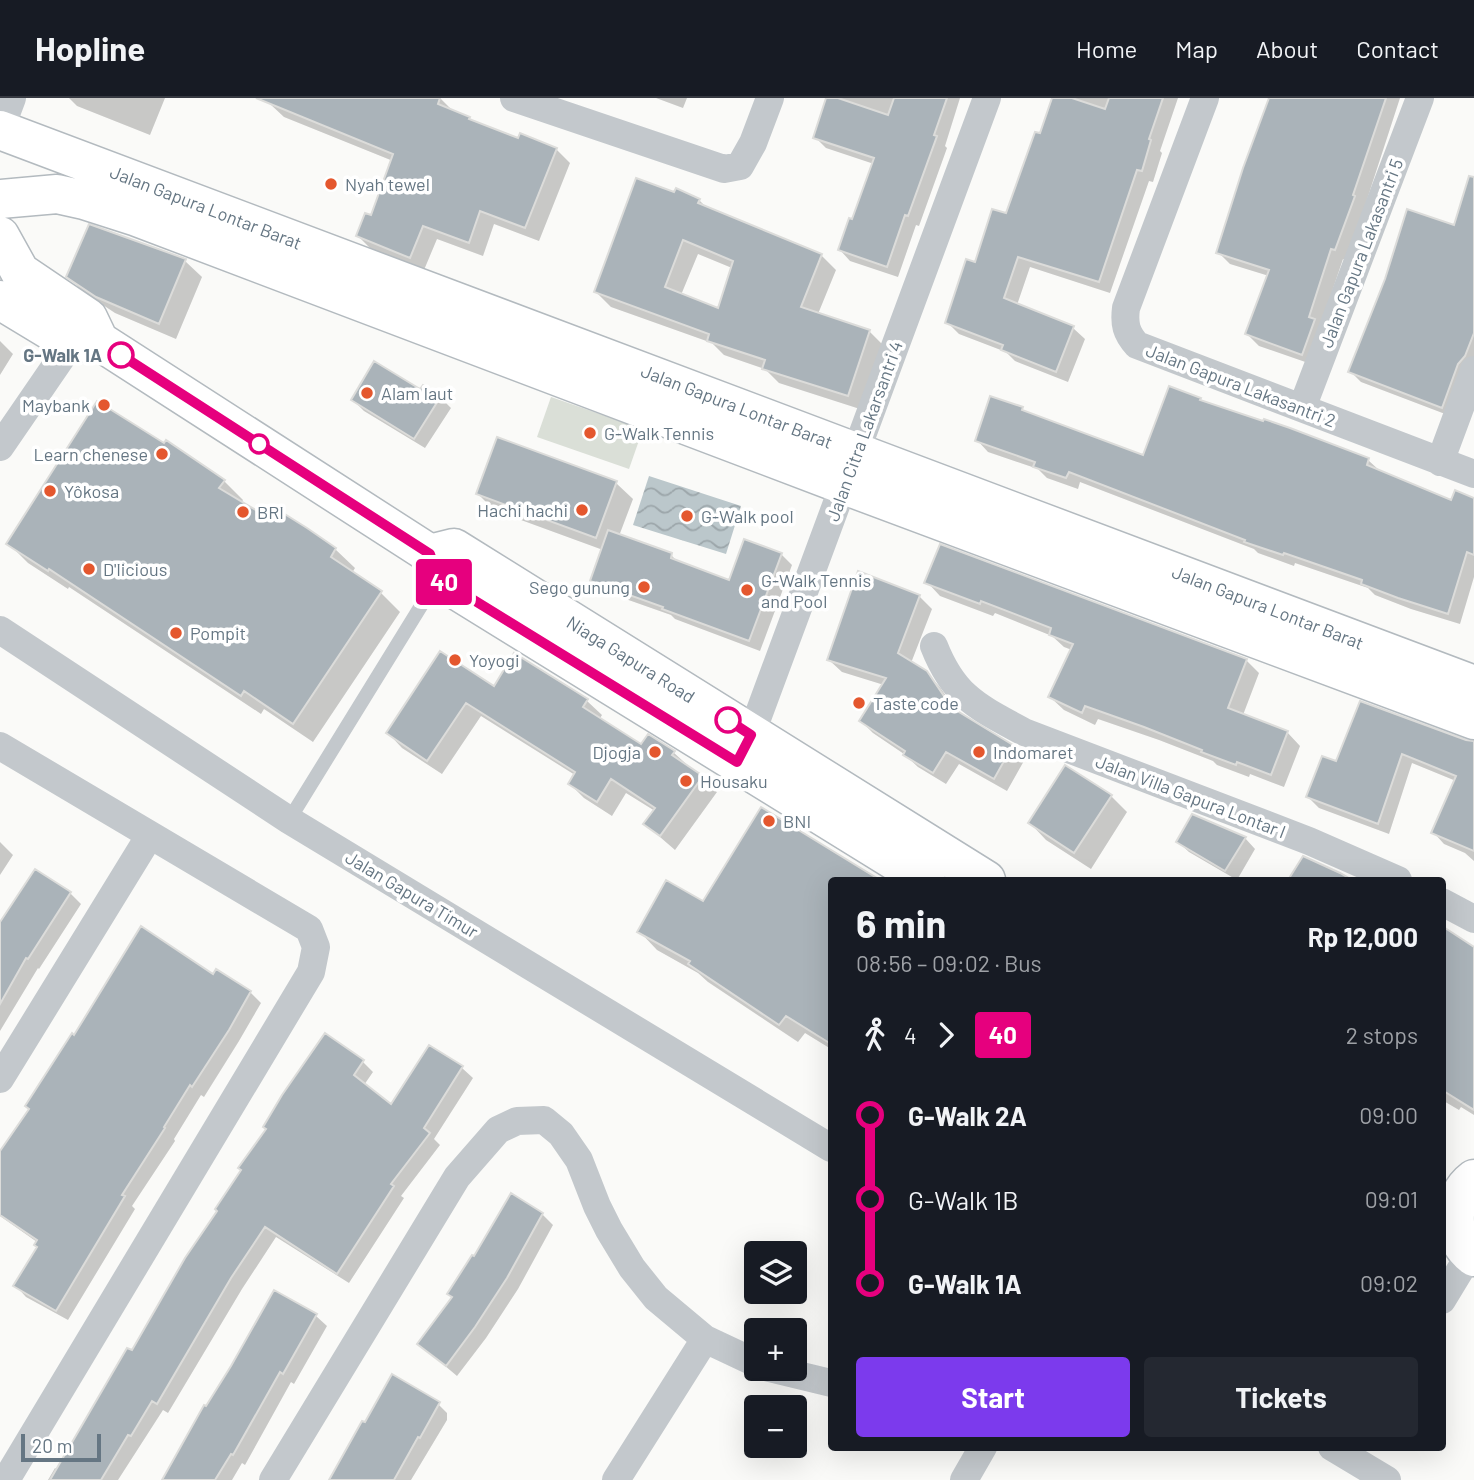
<!DOCTYPE html>
<meta charset="utf-8">
<style>
:root{--surface:#171b24;--page:#242831;--text:#f1f3f6;--muted:#9ea1a6;--line:#363941;--accent:#7c3aed}
body{margin:0;font-family:Barlow,sans-serif;background:var(--page);color:var(--text);height:100vh;display:flex;flex-direction:column;font-size:26px;white-space:nowrap}
*{box-sizing:border-box;margin:0}
p{font-size:23px;color:var(--muted)}
.icon{flex:none;width:38px;height:38px;fill:none;stroke:currentColor;stroke-width:2;stroke-linecap:round;stroke-linejoin:round}
.map{position:relative;flex:1;overflow:hidden}
.side{position:absolute;left:828px;top:779px;width:618px;height:574px;display:flex;flex-direction:column;background:var(--surface);border-radius:7px;box-shadow:0 7px 28px #0002}
.side>*{flex:none}
.badge{padding:0 14px;border-radius:5px;font-size:24px;line-height:46px}
.fabs{position:absolute;left:744px;top:1143px;display:grid;gap:14px}
.fabs a{display:grid;place-items:center;width:63px;height:63px;border-radius:7px;background:var(--surface);box-shadow:0 7px 28px #0002;font-size:35px}
.scale{position:absolute;left:21px;bottom:18px;width:80px;box-sizing:border-box;padding-left:7px;border:4px solid #657683;border-top:0;font-size:19px;line-height:24px;white-space:nowrap;color:#657683;-webkit-text-stroke:5px #fff;paint-order:stroke}
.map>.badge{position:absolute;translate:-50% -50%;box-shadow:0 0 0 4px #fff}
.legs{display:flex;align-items:center;gap:10px;height:77px;padding:0 28px;font-size:23px}
.legs p{margin-inline-start:auto}
.overview{display:flex;align-items:center;justify-content:space-between;height:119px;padding:0 28px}
h1{font-size:38px;font-weight:700;line-height:52px}
.action{display:flex;gap:14px;margin-top:auto;padding:14px 28px}
.action a{flex:1;height:80px;border-radius:7px;background:var(--accent);color:#fff;font-size:28px;font-weight:700;line-height:80px;text-align:center}
.action a+a{background:var(--page);color:var(--text)}
ul{padding:0 28px;list-style:none}
li{display:flex;align-items:center;gap:24px;height:84px;font-size:26px}
li i{display:grid;place-items:center;width:10px;height:100%;margin:0 9px;background:currentColor}
li i::after{content:'';width:18px;height:18px;margin:-9px;border:5px solid;border-radius:50%;background:var(--surface)}
li p{margin-inline-start:auto}
li:first-child i{background:linear-gradient(#0000 50%,currentColor 0)}
li:last-child i{background:linear-gradient(currentColor 50%,#0000 0)}
header{display:flex;align-items:center;gap:42px;box-sizing:border-box;height:98px;padding:0 35px;background:var(--surface);border-bottom:2px solid var(--line)}
header strong{font-size:33px}
nav{display:flex;gap:38px;margin-inline-start:auto;font-size:24px}
.map>svg:first-child{display:block}
.pitch{fill:#dadfd7}
.water{fill:url(#water-waves)}
.shadow{fill:#0003;fill-rule:evenodd}
.building{fill:#aab3b9;stroke:#dcdcda;stroke-width:2;fill-rule:evenodd}
.lines{fill:none;stroke-linecap:round;stroke-linejoin:round}
.secondary-casing{stroke:#b3babf;stroke-width:41}
.lane{stroke:#c3c8cc;stroke-width:14}
.street{stroke:#c3c8cc;stroke-width:28}
.secondary{stroke:#fff;stroke-width:38}
.line-1-casing{stroke:#fff;stroke-width:16}
.line-1{stroke:#e6007e;stroke-width:10}
.poi-dot{fill:#e4572e;stroke:#fff;stroke-width:2.5}
.stop-1-dot{fill:#fff;stroke:#e6007e;stroke-width:3.5}
.labels{text-anchor:middle;dominant-baseline:central;stroke-width:7;stroke-linejoin:round;paint-order:stroke}
.poi-label{font-size:18px;fill:#657683;stroke:#fff;text-anchor:start}
.street-label{font-size:18px;fill:#657683;stroke:#fff}
.stop-label{font-size:18px;font-weight:bold;fill:#657683;stroke:#fff;text-anchor:end}
</style>
<header>
<strong>Hopline</strong>
<nav><a>Home</a><a>Map</a><a>About</a><a>Contact</a></nav>
</header>
<div class="map">
<svg width="1474" height="1382" viewBox="0 0 1474 1382">
<defs>
<pattern id="water-waves" width="16" height="10" patternUnits="userSpaceOnUse" patternTransform="scale(1.75)"><rect width="16" height="10" fill="#bbc7cb"/><path d="M0 5q4-4 8 0t8 0" fill="none" stroke="#9ca6aa"/></pattern>
</defs>
<rect width="100%" height="100%" fill="#fafaf8"/>
<path class="pitch" d="M551 299 643 331 629 371 537 339Z"/>
<path class="water" d="M649 378 741 408 726 456 633 427Z"/>
<path class="shadow" d="M69 0H165L150 37 77 8Z
M273 0H440L453 13 473 24 519 43 556 51 570 65 539 143 494 126 483 158 437 141 424 172 371 151 358 138 372 120 393 63 284 19 270 6Z
M656 0H687L683 10Z
M827 0H960L945 48 947 50 919 128 916 127 898 179 850 163 840 152 853 123 874 66 826 50 815 39Z
M1054 0H1178L1160 53 1162 55 1153 84 1149 83 1110 195 1030 169 1017 207 1073 230 1085 241 1068 284 1015 263 1006 254 959 236 947 224 977 166 1007 117 1041 38Z
M1270 0H1400L1347 163 1343 161 1320 229 1314 267 1259 248 1247 236 1269 178 1230 166 1218 154Z
M1474 98V271L1453 319 1361 284 1350 273 1455 129Z
M699 102 707 110 821 157 836 172 818 216 869 233 884 248 863 312 779 285 765 271 724 257 712 245 611 209 596 194ZM698 156 732 170 719 212 681 197Z
M90 129 185 163 202 179 176 241 115 215 85 195 68 179Z
M0 243 13 256 0 277Z
M421 294 440 299 451 310 425 350 364 313 353 302Z
M1200 301 1204 305 1368 362 1380 373 1452 404 1474 402V479L1460 526 1411 511 1375 497 1368 490 1295 465 1294 468 1258 455 1254 451 1080 384 1078 391 1047 380 1038 371 988 354 977 342 1022 311 1028 317 1145 359Z
M224 383 243 402 241 405 269 423 335 451 355 470 352 475 381 495 400 514 313 644 264 611 261 616 69 489 68 491 28 465 9 446Z
M616 385 633 401 619 438 671 457 679 465 730 484 781 456 792 467 760 553 675 521 671 517 603 493 592 483 603 452 494 412 478 396Z
M927 484 1246 562 1259 575 1243 617 1287 634 1300 648 1284 689 1250 676 1249 679 1217 667 1213 663 1159 642 1098 621 1095 627 1064 612 1050 599 1072 552 1064 549 1052 538 995 515 993 518 940 498Z
M919 498 932 511 911 565 926 575 939 588 958 615 1012 649 1025 661 1007 693 959 666 946 686 918 669 904 656 873 635 861 623 884 587 842 574 829 562Z
M515 557 587 603 602 617 599 622 642 649 673 654 717 694 675 752 645 726 655 713 626 695 612 718 584 700 570 686 575 677 481 618 442 676 402 650 388 635 494 591Z
M1474 645V763L1465 755 1444 746 1434 735 1456 683 1412 665 1389 736 1319 710 1308 699 1337 665Z
M1111 698 1127 714 1091 771 1046 742 1030 725Z
M761 711 877 782H831V951L805 935 798 944 708 884 698 875 657 852 639 833 703 805Z
M1245 740 1255 751 1237 782 1189 754 1178 744Z
M0 744 13 757 0 777Z
M70 795 81 806 39 871 38 870 0 933V827Z
M1442 828 1474 852V1017L1461 1009 1459 1012 1442 1002Z
M214 878 250 894 261 905 239 943 204 999 201 997 174 1041 175 1043 132 1108 135 1111 68 1222 26 1199 16 1188 38 1149 37 1144 0 1118V1057Z
M430 949 462 970 473 980 434 1041 440 1047 401 1098 404 1100 349 1185 276 1139 242 1191 168 1315 163 1312 118 1382H48L55 1370 58 1372 132 1254 362 963 373 974 364 987 392 1008Z
M542 1116 553 1127 518 1191 486 1240 457 1278 419 1246Z
M316 1218 327 1228 294 1286 291 1284 245 1367 242 1365 232 1382H163Z
M436 1304 447 1315V1322L411 1382H330Z"/>
<path class="building" d="M256 0H440L438 6 470 19 469 21 518 40 520 35 557 50 525 130 480 113 469 145 423 128 410 160 356 138 365 115 371 117 393 56Z
M826 0H838L888 17 894 0H947L934 37 937 38 908 118 905 117 887 169 838 152 849 120 852 121 874 60 813 40Z
M1052 0H1072L1105 11 1109 0H1163L1149 41 1151 42 1142 73 1137 72 1099 184 1018 159 1004 200 1074 228 1056 274 1001 252 1003 247 945 225 966 161 975 164 992 111 1006 115 1035 34 1040 35Z
M1269 0H1386L1353 97 1355 98 1335 152 1331 151 1318 191 1309 219 1315 221 1302 257 1245 236 1269 172 1216 155 1243 70Z
M1469 78 1474 79V235L1465 258 1458 266 1442 310 1348 274 1385 181 1407 111 1454 127Z
M636 80 674 94 676 90 700 101 698 105 822 156 801 209 870 232 848 298 762 271 765 262 707 243 709 236 594 194ZM683 142 733 163 718 210 665 189Z
M89 126 186 161 159 226 96 199 66 179Z
M374 263 420 291 423 287 441 298 414 341 351 302Z
M1169 288 1201 300 1200 302 1263 323 1264 321 1290 330 1369 360 1367 367 1451 402 1455 392 1474 400V457L1467 454 1448 516 1398 500 1361 486 1362 482 1284 455 1283 457 1244 444 1245 442 1069 374 1066 380 1033 369 1035 364 975 343 990 298 1023 309 1022 312 1143 357Z
M97 303 164 345 166 342 225 382 219 390 269 420 275 410 307 430 336 450 331 459 382 493 293 626 244 593 241 598 49 471 48 473 6 446Z
M497 339 617 383 596 440 476 396Z
M608 432 672 455 671 460 729 482 744 441 782 455 749 543 662 511 663 509 590 483Z
M940 446 1247 561 1228 610 1288 633 1271 677 1237 664 1236 667 1201 654 1202 652 1144 629 1085 608 1082 615 1048 599 1073 546 1049 537 1051 530 981 503 980 506 924 485Z
M858 473 920 497 898 555 927 573 946 601 959 614 1013 647 994 681 946 654 933 675 903 657 905 653 859 623 886 580 827 562Z
M440 553 494 588 514 555 588 601 583 609 641 646 648 636 675 653 672 657 703 678 660 738 643 726 655 710 611 681 597 704 568 686 575 674 466 605 427 663 386 635Z
M1360 603 1466 642 1474 643V753L1431 735 1456 678 1402 656 1378 726 1306 699 1322 658 1336 663Z
M1065 667 1112 697 1074 755 1028 725Z
M761 709 880 782H831V946L786 918 779 927 688 866 690 863 637 834 666 782 703 803Z
M1192 716 1246 739 1225 773 1176 744Z
M1303 758 1340 775 1352 782H1288Z
M35 771 71 794 28 861 26 860 0 906V824Z
M141 828 213 876 216 871 251 893 229 932 192 989 190 987 164 1029 165 1030 122 1097 125 1098 56 1213 13 1188 37 1149 34 1147 37 1142 0 1117V1053L29 1011 25 1008 72 935 74 937Z
M1442 828 1474 849V1012L1442 992Z
M325 935 364 962 354 977 391 1006 429 947 463 968 424 1030 430 1035 391 1086 394 1088 337 1176 265 1129 231 1180 157 1306 152 1303 131 1338 128 1337 101 1382H50L127 1250 132 1252 185 1160 217 1113 215 1111 241 1072 238 1070 266 1031 263 1029 282 997Z
M511 1095 543 1115 507 1180 475 1229 446 1268 417 1246 452 1199 447 1196 472 1157 474 1158Z
M274 1192 317 1216 283 1276 280 1274 233 1357 231 1356 215 1382H162L204 1307 206 1308 231 1268Z
M392 1276 440 1304 420 1340 418 1339 394 1382H329L362 1323 365 1324Z"/>
<g class="lines">
<defs>
<path id="secondary" d="M0 32 1474 587
M0 101 57 96 84 102 137 119 844 387 1474 622
M0 138 20 174 88 220 99 243 430 456
M0 202 71 245 99 243
M926 782 437 480 430 456 454 450 986 782
M1474 1081C1449 1100 1448 1140 1474 1159"/>
</defs>
<use href="#secondary" class="secondary-casing"/>
<path class="lane" d="M289 722 437 482"/>
<path class="street" d="M514 0 724 71 740 68 753 45 770 0
M1205 0 1126 210C1124 226 1126 235 1137 247L1474 376
M0 32 12 0
M1302 310 1420 0
M0 349 81 231
M1440 364 1474 272
M0 532 289 722 831 1050
M934 548C954 599 978 609 1024 634L1309 743 1398 782
M0 648 309 831 316 849 311 874 6 1382
M743 653 751 637 987 0
M1442 804 1474 821
M0 981 150 737
M1442 1202 1470 1156
M769 1270 831 1285
M1332 1349 1387 1382
M273 1382 457 1079 498 1032 517 1023 544 1022 561 1036 579 1062 597 1108 609 1132 632 1170 656 1200 705 1241 756 1265
M616 1382 705 1241
M964 1382 983 1349"/>
<use href="#secondary" class="secondary"/>
</g>
<g class="lines">
<defs>
<path id="line-1" d="M121 257 430 456 438 480 737 664 751 637 728 622"/>
</defs>
<use href="#line-1" class="line-1-casing"/>
<use href="#line-1" class="line-1"/>
</g>
<g class="poi-dot">
<circle cx="331" cy="86" r="7"/>
<circle cx="367" cy="295" r="7"/>
<circle cx="104" cy="307" r="7"/>
<circle cx="590" cy="335" r="7"/>
<circle cx="162" cy="356" r="7"/>
<circle cx="50" cy="393" r="7"/>
<circle cx="582" cy="412" r="7"/>
<circle cx="243" cy="414" r="7"/>
<circle cx="687" cy="418" r="7"/>
<circle cx="89" cy="471" r="7"/>
<circle cx="644" cy="489" r="7"/>
<circle cx="747" cy="492" r="7"/>
<circle cx="176" cy="535" r="7"/>
<circle cx="455" cy="562" r="7"/>
<circle cx="859" cy="605" r="7"/>
<circle cx="655" cy="654" r="7"/>
<circle cx="979" cy="654" r="7"/>
<circle cx="686" cy="683" r="7"/>
<circle cx="769" cy="723" r="7"/>
</g>
<g class="stop-1-dot">
<circle cx="121" cy="257" r="12"/>
<circle cx="259" cy="346" r="9"/>
<circle cx="728" cy="622" r="12"/>
</g>
<g class="labels">
<g class="poi-label">
<text x="345" y="86">Nyah tewel</text>
<text x="381" y="295">Alam laut</text>
<text x="90" y="307" text-anchor="end">Maybank</text>
<text x="604" y="335">G-Walk Tennis</text>
<text x="148" y="356" text-anchor="end">Learn chenese</text>
<text x="64" y="393">Yôkosa</text>
<text x="568" y="412" text-anchor="end">Hachi hachi</text>
<text x="257" y="414">BRI</text>
<text x="701" y="418">G-Walk pool</text>
<text x="103" y="471">D'licious</text>
<text x="761" y="482">G-Walk Tennis<tspan x="761" dy="21">and Pool</tspan></text>
<text x="630" y="489" text-anchor="end">Sego gunung</text>
<text x="190" y="535">Pompit</text>
<text x="469" y="562">Yoyogi</text>
<text x="873" y="605">Taste code</text>
<text x="641" y="654" text-anchor="end">Djogja</text>
<text x="993" y="654">Indomaret</text>
<text x="700" y="683">Housaku</text>
<text x="783" y="723">BNI</text>
</g>
<g class="street-label">
<text transform="translate(206 109) rotate(21)">Jalan Gapura Lontar Barat</text>
<text transform="translate(1361 155) rotate(-69)">Jalan Gapura Lakasantri 5</text>
<text transform="translate(1241 287) rotate(21)">Jalan Gapura Lakasantri 2</text>
<text transform="translate(737 308) rotate(21)">Jalan Gapura Lontar Barat</text>
<text transform="translate(864 333) rotate(-70)">Jalan Citra Lakarsantri 4</text>
<text transform="translate(1268 509) rotate(21)">Jalan Gapura Lontar Barat</text>
<text transform="translate(631 561) rotate(32)">Niaga Gapura Road</text>
<text transform="translate(1191 698) rotate(21)">Jalan Villa Gapura Lontar I</text>
<text transform="translate(412 796) rotate(31)">Jalan Gapura Timur</text>
</g>
<g class="stop-label">
<text x="102" y="257">G-Walk 1A</text>
</g>
</g>
</svg>
<div class="fabs">
<a><svg class="icon" aria-label="layers" viewBox="0 0 24 24"><path d="M12 4l9 5-9 5-9-5zM3 14l9 5 9-5"/></svg></a>
<a>+</a>
<a>−</a>
</div>
<div class="scale">20 m</div>
<b class="badge" style="left:444px;top:484px;background:#e6007e;color:#fff">40</b>
<section class="side">
<div class="overview"><div><h1>6 min</h1><p>08:56 – 09:02 · Bus</p></div><b>Rp 12,000</b></div>
<div class="legs"><svg class="icon" aria-label="walk" viewBox="0 0 24 24"><circle cx="13" cy="4" r="2"/><path d="M13 8l-2 6 4 7M11 14l-3 7M7 12l3-4h3l4 4"/></svg>4<svg class="icon" aria-label="forward" viewBox="0 0 24 24"><path d="M9 5l7 7-7 7"/></svg><b class="badge" style="background:#e6007e;color:#fff">40</b><p>2 stops</p></div>
<ul>
<li><i style="color:#e6007e"></i><b>G-Walk 2A</b><p>09:00</p></li>
<li><i style="color:#e6007e"></i><span>G-Walk 1B</span><p>09:01</p></li>
<li><i style="color:#e6007e"></i><b>G-Walk 1A</b><p>09:02</p></li>
</ul>
<div class="action"><a>Start</a><a>Tickets</a></div>
</section>
</div>
